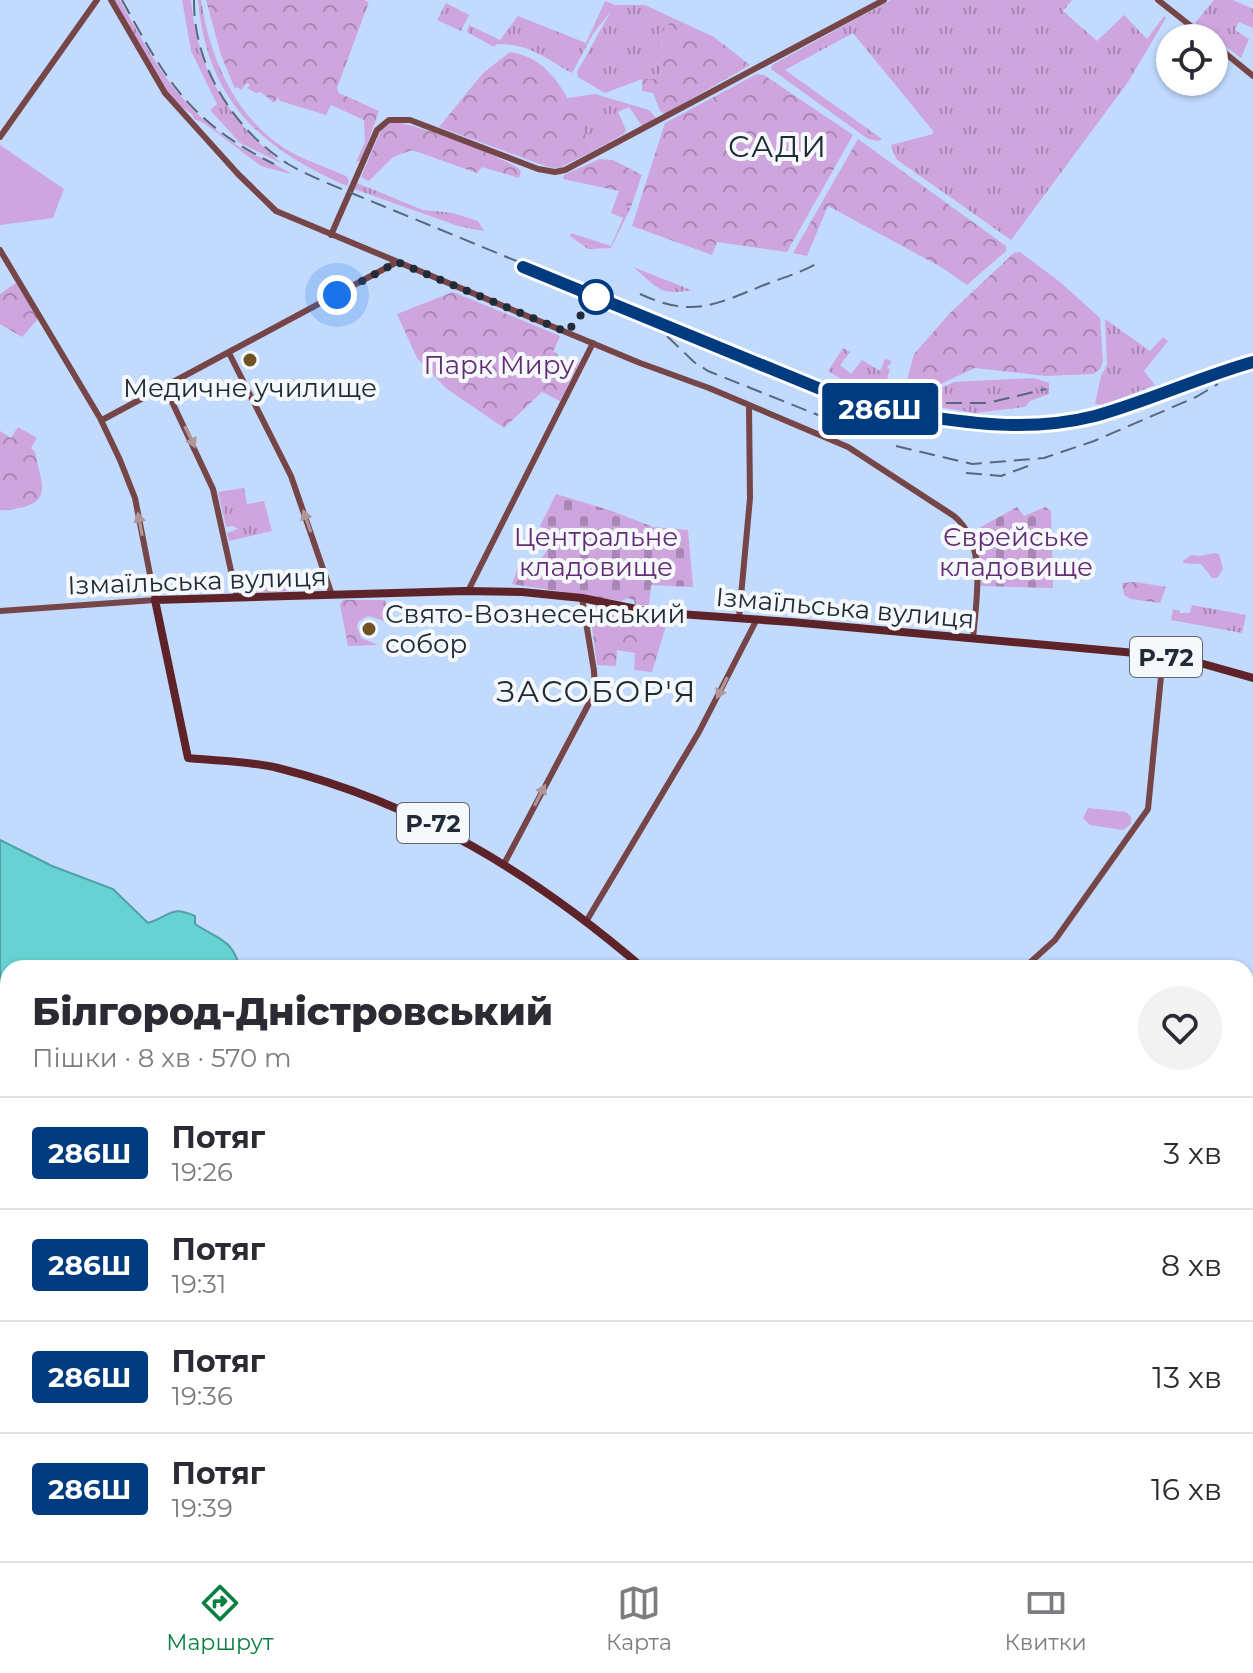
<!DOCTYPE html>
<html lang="uk">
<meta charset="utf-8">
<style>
:root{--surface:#fff;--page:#f2f2f3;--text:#2b2b33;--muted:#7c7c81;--line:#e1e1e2;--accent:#0b8043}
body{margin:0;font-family:Montserrat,sans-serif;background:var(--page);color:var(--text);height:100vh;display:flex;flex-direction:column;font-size:30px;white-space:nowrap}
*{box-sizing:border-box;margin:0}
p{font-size:26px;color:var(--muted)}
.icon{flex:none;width:44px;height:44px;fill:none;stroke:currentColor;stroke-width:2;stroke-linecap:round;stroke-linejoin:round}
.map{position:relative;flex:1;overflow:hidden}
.sheet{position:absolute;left:0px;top:960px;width:1254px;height:602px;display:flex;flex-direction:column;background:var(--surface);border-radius:24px 24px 0 0;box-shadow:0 2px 6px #0004}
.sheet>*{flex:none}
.badge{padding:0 16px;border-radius:6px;font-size:28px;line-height:52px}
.buttons{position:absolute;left:1156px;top:24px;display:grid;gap:16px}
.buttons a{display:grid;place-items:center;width:72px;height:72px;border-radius:50%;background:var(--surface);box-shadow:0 2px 6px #0004;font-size:40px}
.you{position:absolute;width:40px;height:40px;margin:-20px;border:6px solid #fff;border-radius:50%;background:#1a73e8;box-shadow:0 0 0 12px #1a73e833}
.map>.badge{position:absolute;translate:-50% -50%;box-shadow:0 0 0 4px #fff}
.round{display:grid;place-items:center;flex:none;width:84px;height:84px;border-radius:42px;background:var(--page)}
.head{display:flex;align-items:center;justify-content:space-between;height:136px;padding:0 32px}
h1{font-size:38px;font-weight:800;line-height:60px}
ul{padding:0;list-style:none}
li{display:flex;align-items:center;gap:24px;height:112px;padding:0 32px;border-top:2px solid var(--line)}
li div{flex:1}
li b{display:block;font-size:30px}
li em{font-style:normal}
li .badge{min-width:88px;font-weight:700;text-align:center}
.tab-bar{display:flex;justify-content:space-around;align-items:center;height:112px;border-top:2px solid var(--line);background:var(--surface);font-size:22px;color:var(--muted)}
.tab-bar a{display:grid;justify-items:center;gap:4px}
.tab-bar .selected{color:var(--accent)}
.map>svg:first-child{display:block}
.grass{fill:url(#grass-tufts)}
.forest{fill:url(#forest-crowns)}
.wetland{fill:url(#wetland-marsh)}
.cemetery{fill:url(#cemetery-stones)}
.pitch{fill:#cfa5de}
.water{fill:#66d2d4;stroke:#51a0a5;stroke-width:2}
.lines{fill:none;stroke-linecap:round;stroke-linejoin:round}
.secondary{stroke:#764548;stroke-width:6}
.primary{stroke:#5d2328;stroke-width:8}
.rail{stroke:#58677c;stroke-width:2;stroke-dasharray:16 8;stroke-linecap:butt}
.oneway{fill:#b09699}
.line-casing{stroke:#fff;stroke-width:18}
.line{stroke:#003b80;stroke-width:12}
.walk{stroke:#212a37;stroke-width:8;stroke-dasharray:0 14.4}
.stop-dot{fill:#fff;stroke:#003b80;stroke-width:4}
.poi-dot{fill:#6f5326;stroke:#f6f9fc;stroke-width:3}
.labels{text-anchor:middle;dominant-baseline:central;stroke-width:8;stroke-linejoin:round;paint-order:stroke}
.shield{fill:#f6f9fc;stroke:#616872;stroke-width:2}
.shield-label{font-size:24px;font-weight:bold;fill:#212a37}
.park-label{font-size:26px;fill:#632c75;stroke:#f6f9fc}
.poi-label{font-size:26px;fill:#212a37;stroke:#f6f9fc}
.street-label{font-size:26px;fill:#212a37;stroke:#f6f9fc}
.quarter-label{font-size:30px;letter-spacing:2px;fill:#212a37;stroke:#f6f9fc}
</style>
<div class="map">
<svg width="1253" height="1561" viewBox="0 0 1253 1561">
<defs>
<pattern id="grass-tufts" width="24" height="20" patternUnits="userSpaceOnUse" patternTransform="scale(2)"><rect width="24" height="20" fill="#cfa5de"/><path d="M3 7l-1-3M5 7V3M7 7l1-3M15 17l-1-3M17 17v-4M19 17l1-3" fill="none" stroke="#a887b5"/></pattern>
<pattern id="forest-crowns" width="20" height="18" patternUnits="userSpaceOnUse" patternTransform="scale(2)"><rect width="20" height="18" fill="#cfa5de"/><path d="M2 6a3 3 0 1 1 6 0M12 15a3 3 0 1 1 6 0" fill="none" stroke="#a887b5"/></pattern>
<pattern id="wetland-marsh" width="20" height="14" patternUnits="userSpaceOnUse" patternTransform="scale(2)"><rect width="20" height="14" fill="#cfa5de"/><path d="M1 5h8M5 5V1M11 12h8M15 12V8" fill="none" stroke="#a887b5"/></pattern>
<pattern id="cemetery-stones" width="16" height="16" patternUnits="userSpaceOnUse" patternTransform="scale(2)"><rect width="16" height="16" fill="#cfa5de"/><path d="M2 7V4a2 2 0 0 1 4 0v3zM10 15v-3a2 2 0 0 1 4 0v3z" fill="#a887b5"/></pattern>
</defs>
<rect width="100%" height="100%" fill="#c1dafd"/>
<path class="grass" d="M114 0H120C153 60 174 101 232 142 250 155 275 162 291 174L261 166 204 123 194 119 192 114 179 105 166 89Z
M182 0H191C197 72 228 117 281 163L240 143 210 110 217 104 191 51Z
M198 0H201C210 58 234 115 284 148 303 160 326 167 346 176L349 180 347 186C259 148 207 99 198 0Z
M891 0H1072L1063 11 1097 41 1124 15 1147 39 1164 16 1166 18 1128 82 1011 240 896 159 891 145 933 134V131L853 33 785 70 882 139 878 141 868 139 771 69 772 65Z
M1214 0H1233L1253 9V28L1239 22 1235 30 1249 39 1241 58 1195 23Z
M605 1 615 5H645L673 18 661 34 663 66 659 79H642L605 93 578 77 577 72 611 11 593 34 572 73C544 58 531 44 497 44L494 47 467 32 469 25 500 40 518 16 586 43Z
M446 3 469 15 461 31 437 20Z
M595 94 649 110 656 118 642 126 629 107 618 112 626 130 624 134 593 151 567 98Z
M357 183 423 210 453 213 478 221 484 231 458 226 354 189Z
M615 202 631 207 611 248 588 249 570 236 571 233 611 246 623 218 611 213Z
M633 267 691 290C658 297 656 285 633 267Z
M1105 319 1150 351 1163 337 1168 341 1144 371 1155 385 1103 405 1095 404 1101 376 1107 365Z
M843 348 850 352 840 365 851 374 862 360 880 371 885 359 892 361 887 368 890 369 887 378 904 386 903 395C886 392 854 375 841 379L828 371Z
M1034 378 1049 383V394L1030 401 1025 407 975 413 928 405 915 400 954 382Z
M244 488 247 504 264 501 272 531 229 541 227 533 238 529 233 526 226 527 218 492Z
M1192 605 1246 615 1242 633 1171 620 1173 609 1180 611V613H1190Z"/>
<path class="forest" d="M206 0H364L369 2 337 88 339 93 379 111 361 161 356 162 365 142 364 120 331 105 326 115 280 101 278 97 274 103 261 92 256 93 247 88 250 85 247 83 241 90 237 87 235 89 221 55Z
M673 18 714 37 750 65 665 114 660 111 653 93 642 91V79H659L663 66 661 34Z
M510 52C558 58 574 113 593 151L559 168 548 167 439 127 483 73Z
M757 74 764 75 853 135 787 252 717 242 712 255 632 226 665 123Z
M393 122C414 123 507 157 521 171L519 178 482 167 477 173 412 150 393 157 369 181 361 177 381 130Z
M858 139 1006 246V251L967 285 941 267 828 206 807 256 793 253Z
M600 159 613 160 642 175 631 207 615 202 619 191 563 179 564 175Z
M1020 252 1060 282 1100 318 1103 361 1100 369 1093 374 1046 376 975 368 919 394 903 395 914 354 950 313 1014 253Z
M16 283 38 319 22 337 0 324V294Z
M453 292 560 336 553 352 558 354 557 359 566 363 571 359 579 363 560 401 542 392 504 428 447 389 417 358 397 314Z
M18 427 37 438 31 448 35 452C40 480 54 501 19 508 12 509 7 511 0 510V431L11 438Z
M1214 553 1219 554 1223 569 1217 578H1212L1201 564 1183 563V561L1191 555 1200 556Z
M280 572 286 573 289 591 243 593 241 580 280 577Z
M1136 582 1166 587 1160 603 1131 599 1124 595 1122 583Z
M343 600H385L389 622 368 616 359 621 357 626 361 638 378 645 348 646 340 604Z
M589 605 668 619 652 672 634 670 635 653 617 650 616 666 597 665Z"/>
<path class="wetland" d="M568 1554H995L997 1557 995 1561H574Z"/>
<path class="cemetery" d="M556 494 612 511 653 527 688 530 693 587 651 585 649 606 635 604 634 600 628 598 621 601 512 584 520 562C540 569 548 552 553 534L540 526Z
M1017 507 1024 516 1045 507 1051 511 1053 588 980 586 975 534 979 528Z"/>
<path class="pitch" d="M0 145 64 189 53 218 0 225Z
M1088 808 1126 812 1131 817V824L1123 830 1090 825 1083 818Z"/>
<path class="water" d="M0 840 52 866 113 889 148 923C171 916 169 905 195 916V924C217 939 232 938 240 968H8V1554H473L487 1560 492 1557 497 1561H0Z"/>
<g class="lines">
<path class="secondary" d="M111 0 165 93 238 174 276 211 640 363 709 388 848 447 954 516C988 544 976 600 973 639
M1158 0 1206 38
M1214 44 1253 76
M0 137 97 0
M331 235 377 130 389 120H410L538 169 555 172 565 170 884 0
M0 250 100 418 120 460 135 498 155 600 0 611
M229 353 291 476 332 595
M165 387 213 489 237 598
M102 420 397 262
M468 591 593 343
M739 618 750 498 749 405
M504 864 595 692 594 671 582 598
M587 920 699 732 757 619
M1024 968 1055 940 1148 809 1163 656
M1246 1405 1253 1379"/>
<path class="primary" d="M643 968C535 875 418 803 278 768 249 761 217 761 188 758L155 600 464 591 522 592 582 598 651 612 791 622 1158 655 1200 663 1253 678
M1246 1474 1253 1481"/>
<path class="rail" d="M122 0C166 80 189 122 274 164
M194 0C193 65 234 130 288 164 307 175 329 184 349 192L837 393C898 414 991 431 1055 421 1097 414 1137 398 1179 387
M640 294C692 318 715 305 764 285 782 278 800 273 816 264
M667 336 694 362 708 371 828 419
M1170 391 1253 362
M922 403H988L1046 389
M896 446 972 464 1044 458 1094 441 1196 397 1218 384
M966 473 1001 476 1028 466"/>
</g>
<defs><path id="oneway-solid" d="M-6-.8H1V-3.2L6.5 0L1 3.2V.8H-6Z" transform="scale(2)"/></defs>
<g class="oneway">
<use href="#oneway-solid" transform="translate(190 437) rotate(64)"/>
<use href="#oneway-solid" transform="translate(307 521) rotate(-109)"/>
<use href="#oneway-solid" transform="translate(140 524) rotate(-101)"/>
<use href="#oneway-solid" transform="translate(722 688) rotate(117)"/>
<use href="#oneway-solid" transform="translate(540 795) rotate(-63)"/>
</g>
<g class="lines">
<defs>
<path id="line" d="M523 267 852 402C873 409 896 411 918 415 979 425 1035 431 1095 416 1149 401 1200 377 1253 362"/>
</defs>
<use href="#line" class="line-casing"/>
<use href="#line" class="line"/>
<path class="walk" d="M337 295 397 262 567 332 596 297"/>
</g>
<circle class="stop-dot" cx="596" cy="297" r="16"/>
<g class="poi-dot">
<circle cx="250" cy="360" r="8"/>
<circle cx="369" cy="629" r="8"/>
</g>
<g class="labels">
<g class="shield">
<rect x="1130" y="637" width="72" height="40" rx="6"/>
<rect x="397" y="803" width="72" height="40" rx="6"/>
</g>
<g class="shield-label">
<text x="1166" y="657">Р-72</text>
<text x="433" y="823">Р-72</text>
</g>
<g class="park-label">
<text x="499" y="365">Парк Миру</text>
<text x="596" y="537">Центральне<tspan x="596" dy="30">кладовище</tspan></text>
<text x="1016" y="537">Єврейське<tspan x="1016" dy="30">кладовище</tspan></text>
</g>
<g class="poi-label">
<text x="250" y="388">Медичне училище</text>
<text x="385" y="614" text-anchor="start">Свято-Вознесенський<tspan x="385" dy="30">собор</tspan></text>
</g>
<g class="street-label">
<text transform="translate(197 581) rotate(-2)">Ізмаїльська вулиця</text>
<text transform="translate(845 608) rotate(5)">Ізмаїльська вулиця</text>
</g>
<g class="quarter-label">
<text x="778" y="146">САДИ</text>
<text x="597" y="691">ЗАСОБОР'Я</text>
</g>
</g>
</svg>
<div class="buttons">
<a><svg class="icon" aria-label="locate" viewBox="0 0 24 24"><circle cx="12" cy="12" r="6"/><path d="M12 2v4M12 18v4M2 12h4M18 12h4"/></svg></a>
</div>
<div class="you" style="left:337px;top:295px"></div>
<b class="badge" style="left:880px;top:409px;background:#003b80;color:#fff">286Ш</b>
<section class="sheet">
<div class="head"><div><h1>Білгород-Дністровський</h1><p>Пішки · 8 хв · 570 m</p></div><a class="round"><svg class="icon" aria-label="heart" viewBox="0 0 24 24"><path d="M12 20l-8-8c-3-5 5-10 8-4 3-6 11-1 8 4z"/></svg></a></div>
<ul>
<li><span class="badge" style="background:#003b80;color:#fff">286Ш</span><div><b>Потяг</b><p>19:26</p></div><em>3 хв</em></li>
<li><span class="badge" style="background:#003b80;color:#fff">286Ш</span><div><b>Потяг</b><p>19:31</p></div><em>8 хв</em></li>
<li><span class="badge" style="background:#003b80;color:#fff">286Ш</span><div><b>Потяг</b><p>19:36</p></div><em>13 хв</em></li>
<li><span class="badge" style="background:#003b80;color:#fff">286Ш</span><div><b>Потяг</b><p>19:39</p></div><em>16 хв</em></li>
</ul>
</section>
</div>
<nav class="tab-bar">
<a class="selected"><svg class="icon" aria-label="directions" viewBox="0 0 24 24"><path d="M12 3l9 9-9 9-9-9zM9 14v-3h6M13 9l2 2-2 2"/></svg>Маршрут</a>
<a><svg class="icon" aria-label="map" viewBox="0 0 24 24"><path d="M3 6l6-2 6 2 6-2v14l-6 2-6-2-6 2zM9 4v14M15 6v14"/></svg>Карта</a>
<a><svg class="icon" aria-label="tickets" viewBox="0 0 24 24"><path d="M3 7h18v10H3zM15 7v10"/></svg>Квитки</a>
</nav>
